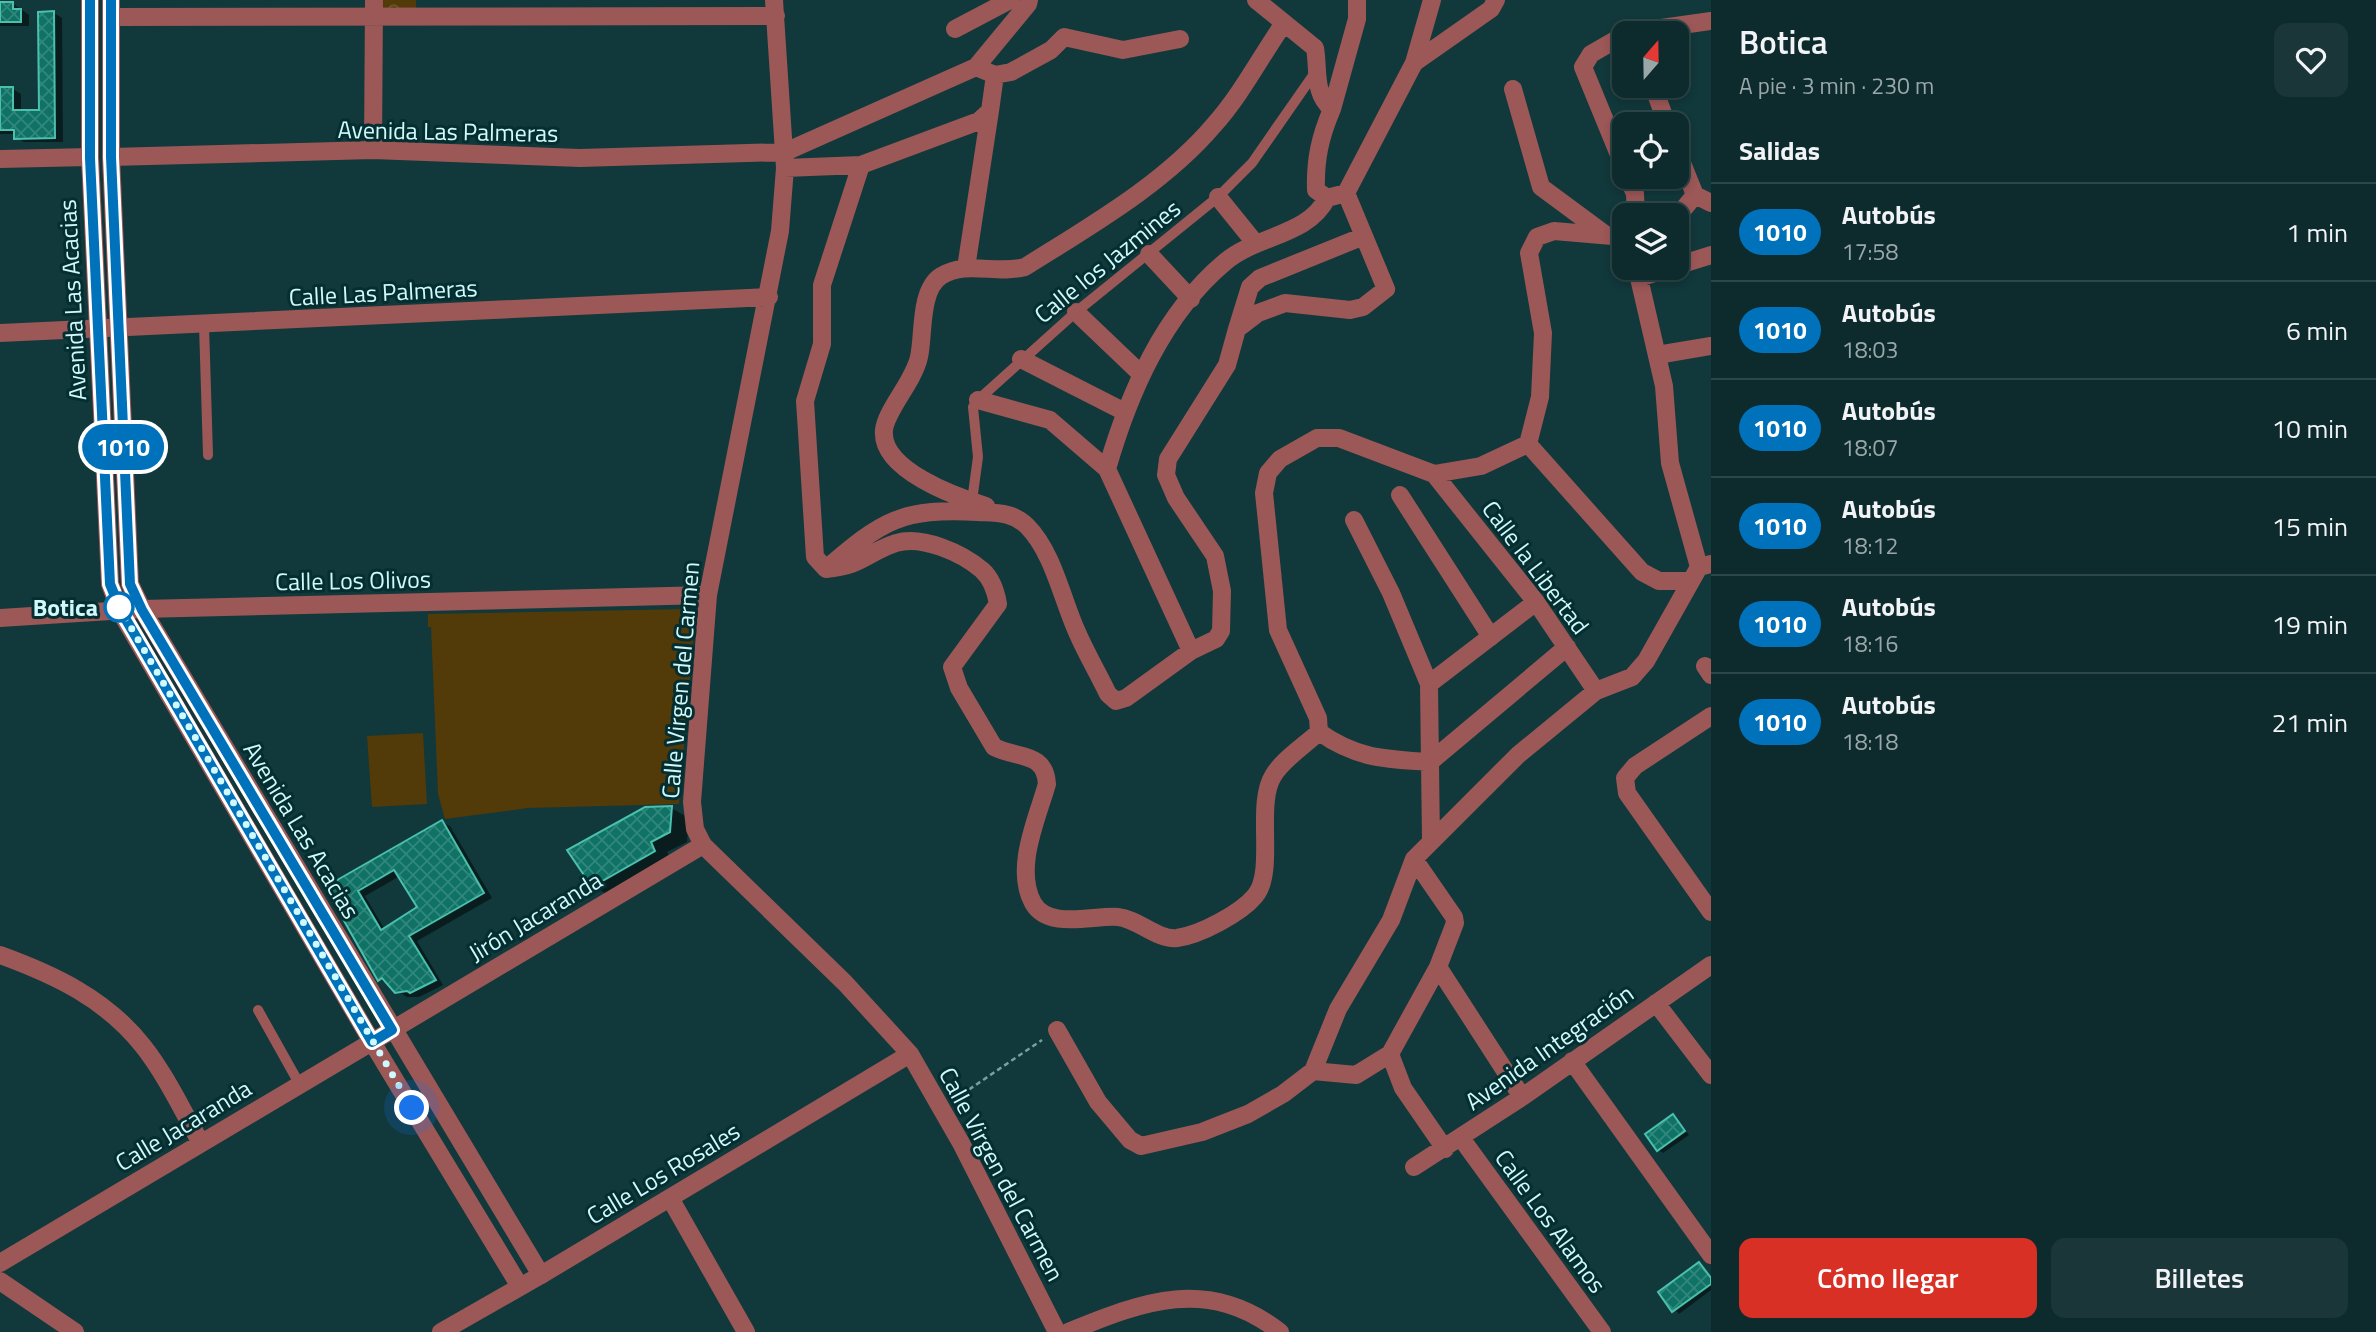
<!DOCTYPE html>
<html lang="es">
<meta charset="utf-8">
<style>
:root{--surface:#0d2a2c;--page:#1b3638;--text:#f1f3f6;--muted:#9aa7a9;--line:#2d4648;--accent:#d93025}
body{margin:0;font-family:"Titillium Web",sans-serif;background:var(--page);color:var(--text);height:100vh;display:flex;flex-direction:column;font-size:26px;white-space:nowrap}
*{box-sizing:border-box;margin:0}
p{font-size:23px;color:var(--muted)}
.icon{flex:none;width:38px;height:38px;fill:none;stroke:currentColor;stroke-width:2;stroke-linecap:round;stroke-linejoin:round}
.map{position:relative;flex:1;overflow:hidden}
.panel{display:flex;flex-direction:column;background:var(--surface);width:665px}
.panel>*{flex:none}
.badge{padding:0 14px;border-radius:23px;font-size:24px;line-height:46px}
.needle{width:46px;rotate:20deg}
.tools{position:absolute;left:1612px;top:21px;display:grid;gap:14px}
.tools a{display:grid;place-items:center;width:77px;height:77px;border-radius:14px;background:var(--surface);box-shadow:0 4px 10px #0003,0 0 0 2px var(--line);font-size:35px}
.you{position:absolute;width:35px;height:35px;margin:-18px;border:5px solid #fff;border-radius:50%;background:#1a73e8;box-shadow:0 0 0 10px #1a73e833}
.map>.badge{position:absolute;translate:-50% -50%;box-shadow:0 0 0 4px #fff}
h2{padding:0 28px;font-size:26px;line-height:63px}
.round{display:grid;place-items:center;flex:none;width:74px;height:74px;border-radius:14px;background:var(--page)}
.summary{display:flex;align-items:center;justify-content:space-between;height:119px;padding:0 28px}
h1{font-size:33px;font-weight:600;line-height:52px}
.button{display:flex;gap:14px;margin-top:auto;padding:14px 28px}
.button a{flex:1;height:80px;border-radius:14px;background:var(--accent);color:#fff;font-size:28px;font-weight:600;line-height:80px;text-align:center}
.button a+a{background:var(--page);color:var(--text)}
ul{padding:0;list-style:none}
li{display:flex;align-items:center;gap:21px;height:98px;padding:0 28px;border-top:2px solid var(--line)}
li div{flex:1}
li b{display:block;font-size:26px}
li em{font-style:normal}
li .badge{min-width:77px;font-weight:700;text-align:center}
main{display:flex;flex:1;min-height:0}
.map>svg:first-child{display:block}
.park{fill:url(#park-crowns)}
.garden{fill:#523b08}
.shadow{fill:#0007;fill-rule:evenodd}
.building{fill:url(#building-cross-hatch);stroke:#4ac0ad;stroke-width:2;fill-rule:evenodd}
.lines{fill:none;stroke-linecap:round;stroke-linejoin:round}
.path{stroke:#78a0a3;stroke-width:2.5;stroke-dasharray:5 3.5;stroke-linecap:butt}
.service{stroke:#9c5757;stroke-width:10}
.minor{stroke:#9c5757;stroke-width:18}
.tertiary{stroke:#9c5757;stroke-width:18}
.line-casing{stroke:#fff;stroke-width:16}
.line{stroke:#0072bc;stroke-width:10}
.walk{stroke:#cff9fc;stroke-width:7;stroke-dasharray:0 12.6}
.stop-dot{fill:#fff;stroke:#0072bc;stroke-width:3.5}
.labels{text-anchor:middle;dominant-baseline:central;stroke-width:6;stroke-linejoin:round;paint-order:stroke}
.street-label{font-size:24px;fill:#cff9fc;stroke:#052e31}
.stop-label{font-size:24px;font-weight:bold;fill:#cff9fc;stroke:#052e31;text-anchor:end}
</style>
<main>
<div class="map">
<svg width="1711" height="1332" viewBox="0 0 1711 1332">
<defs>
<pattern id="park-crowns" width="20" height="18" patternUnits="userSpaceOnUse" patternTransform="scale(1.75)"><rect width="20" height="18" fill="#523b08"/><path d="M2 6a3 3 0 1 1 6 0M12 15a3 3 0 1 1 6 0" fill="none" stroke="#6a582d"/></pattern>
<pattern id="building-cross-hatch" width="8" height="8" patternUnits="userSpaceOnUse" patternTransform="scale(1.75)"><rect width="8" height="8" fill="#0f7265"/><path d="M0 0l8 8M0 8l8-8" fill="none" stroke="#31877c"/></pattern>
</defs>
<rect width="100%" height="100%" fill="#11383b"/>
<path class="park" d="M382 0H416V10L382 9Z"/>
<path class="garden" d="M687 609 695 617 679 804 528 808 445 819 438 794 431 627H428V614Z
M423 733 427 804 372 807 367 736Z"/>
<path class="shadow" d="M0 4H13L21 9 29 15V26H0Z
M54 13 62 18 63 142H24L16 137V134H0V89H13L21 94V112L41 111Z
M671 808 689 818 687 842 667 852 672 861 610 896 593 886Z
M442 822 450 826 492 898 417 941 443 985 419 997H407L379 979 327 888ZM400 876 419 908 385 930 365 896Z
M1673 1116 1689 1135 1663 1153 1658 1150Z
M1699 1264 1711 1276V1290L1679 1314 1660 1293Z"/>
<path class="building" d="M0 2H13V9H21V22H0Z
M54 11 55 138 14 139V130H0V87H13V110H39L38 12Z
M672 806 670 832 651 842 655 851 592 887 567 850 645 807Z
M442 820 484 893 409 936 436 980 410 993 407 991 395 993 382 978 378 981 325 887ZM394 870 417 907 381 930 358 891Z
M1673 1114 1685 1131 1657 1151 1645 1134Z
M1699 1262 1711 1278V1284L1672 1312 1658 1292Z"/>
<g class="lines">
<path class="path" d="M955 1099 1042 1040"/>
<path class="service" d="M204 325 208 455
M972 501 978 457 973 407 978 400 1076 312 1218 197 1252 163 1316 71
M258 1010 300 1085"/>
<path class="minor" d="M1256 0 1315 48C1319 71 1313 93 1332 109 1320 137 1315 160 1316 190L1327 198 1346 193 1414 63 1491 9 1496 0
M111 17 776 16
M955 29 1010 0
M1626 33 1711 21
M1624 35 1591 54 1583 67 1624 167
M1414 63 1432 0
M976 67 1028 4 1029 0
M1653 86 1667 124
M1513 89 1541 187 1606 235
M1332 109 1357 19V0
M1676 148 1695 195
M373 150 374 0
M111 157 373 150 580 158 785 152 976 67 995 75
M0 159 90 157
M861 165 822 285V344L805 401 815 557 826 569C862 566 866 553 896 543 922 535 962 553 982 570 992 579 996 592 998 604L952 667 959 688 994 747C1017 759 1045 751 1047 784 1037 819 1014 868 1033 903 1048 930 1093 915 1118 917 1138 919 1157 940 1177 938 1200 935 1241 913 1255 896 1276 872 1255 805 1273 776 1282 760 1305 745 1319 732L1318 718 1278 630 1264 493 1268 473 1280 459 1317 438H1339L1434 474 1481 466 1528 444 1540 397 1543 333 1529 253 1537 237 1554 231 1624 237
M785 168 861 165 979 121 990 111 995 75 1011 72 1051 50 1064 37 1123 50 1180 39
M1628 177 1635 194 1636 215
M1218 197 1256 244
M1676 218 1695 195 1711 203
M1149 254 1191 299
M1676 266 1711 255
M966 268 990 111
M1671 268 1639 278 1664 386 1670 463 1699 567
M1076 312 1141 374
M1237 329 1250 287 1260 278 1364 236
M0 333 769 297
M1657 355 1711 346
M1021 359 1123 411
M978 400 1050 420 1107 469
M1528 444 1642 572 1659 581H1690
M1434 474 1536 602 1596 691
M1400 495 1491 637
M986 506C957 497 880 470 884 430 886 410 914 381 919 357 924 336 919 290 941 276 967 260 996 275 1025 267 1090 226 1164 184 1214 125 1241 95 1261 56 1284 23
M1354 520 1391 593 1429 684 1431 842
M826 569C883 520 901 508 978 512 997 513 1013 512 1027 526 1053 552 1062 599 1077 632 1086 653 1098 673 1108 694L1116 701 1126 698 1191 651 1216 639 1221 631 1222 591 1215 556 1176 498 1166 475 1168 459 1227 365 1237 329 1258 313 1285 303 1350 310 1363 307 1386 289 1346 193
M0 618 142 609 708 595
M1191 651 1107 469C1129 393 1163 314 1225 262 1257 235 1308 236 1327 198
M1705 666 1711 675
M1429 684 1536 602
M1711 716 1635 766 1625 778 1627 793 1711 912
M1319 732C1357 759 1386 759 1430 762L1567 647
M703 845 695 829 692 802 708 595 780 231 785 168 774 0
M1414 859 1454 917 1455 923 1438 967 1390 1054 1403 1088 1445 1149
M0 955C55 975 106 999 143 1046 166 1075 183 1112 201 1143
M1438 967 1522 1097
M1656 1003 1711 1075
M1057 1030 1098 1102 1130 1140 1141 1146 1202 1132 1248 1114 1283 1094 1313 1071 1338 1009 1391 920 1414 859 1518 755 1596 691 1632 677 1646 661 1699 567 1711 564
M1572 1061 1711 1255
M1313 1071 1356 1075 1390 1054
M1461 1138 1602 1332
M1414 1167 1522 1097 1711 965
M670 1198 746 1332
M0 1263 392 1030
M0 1281 75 1332
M441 1332 541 1275"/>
<path class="tertiary" d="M90 0V157L110 584 120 611 372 1042 519 1285
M111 0V157L130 584 142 609 541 1275 910 1054
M392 1030 703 845 845 983 910 1054 961 1143 1057 1332
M1068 1332C1144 1301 1208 1276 1280 1332"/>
</g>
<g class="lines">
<defs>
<path id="line" d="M90 0V158L110 584 121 611 372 1042 392 1030 142 610 130 584 111 157V0"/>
</defs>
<use href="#line" class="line-casing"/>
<use href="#line" class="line"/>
<path class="walk" d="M119 607 412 1108"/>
</g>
<circle class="stop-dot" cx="119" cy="607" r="14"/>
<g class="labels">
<g class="street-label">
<text transform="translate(448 131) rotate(1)">Avenida Las Palmeras</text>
<text transform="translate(1107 261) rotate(-39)">Calle los Jazmines</text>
<text transform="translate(383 292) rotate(-3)">Calle Las Palmeras</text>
<text transform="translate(72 300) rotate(-93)">Avenida Las Acacias</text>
<text transform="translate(1536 567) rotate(53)">Calle la Libertad</text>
<text transform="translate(353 580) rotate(-1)">Calle Los Olivos</text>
<text transform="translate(680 680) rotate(-85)">Calle Virgen del Carmen</text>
<text transform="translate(302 830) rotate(59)">Avenida Las Acacias</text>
<text transform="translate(535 916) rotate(-31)">Jirón Jacaranda</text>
<text transform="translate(1549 1047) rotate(-35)">Avenida Integración</text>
<text transform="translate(183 1125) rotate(-31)">Calle Jacaranda</text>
<text transform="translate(663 1173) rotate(-31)">Calle Los Rosales</text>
<text transform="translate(1002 1174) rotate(62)">Calle Virgen del Carmen</text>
<text transform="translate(1551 1221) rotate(54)">Calle Los Alamos</text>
</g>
<g class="stop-label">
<text x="98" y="607">Botica</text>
</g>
</g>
</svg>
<div class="tools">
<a><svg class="needle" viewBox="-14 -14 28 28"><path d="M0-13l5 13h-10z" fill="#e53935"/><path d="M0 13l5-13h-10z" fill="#9aa7a9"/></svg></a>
<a><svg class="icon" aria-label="locate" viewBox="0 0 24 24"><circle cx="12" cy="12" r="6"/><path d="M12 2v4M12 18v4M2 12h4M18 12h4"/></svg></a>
<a><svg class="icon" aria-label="layers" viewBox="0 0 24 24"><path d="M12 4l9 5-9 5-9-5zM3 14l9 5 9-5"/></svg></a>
</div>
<div class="you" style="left:412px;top:1108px"></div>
<b class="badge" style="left:123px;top:447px;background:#0072bc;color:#fff">1010</b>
</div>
<section class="panel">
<div class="summary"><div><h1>Botica</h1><p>A pie · 3 min · 230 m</p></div><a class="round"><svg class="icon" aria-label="heart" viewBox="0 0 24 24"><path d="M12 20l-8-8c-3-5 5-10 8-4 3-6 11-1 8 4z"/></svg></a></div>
<h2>Salidas</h2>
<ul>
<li><span class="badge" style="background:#0072bc;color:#fff">1010</span><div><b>Autobús</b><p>17:58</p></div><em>1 min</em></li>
<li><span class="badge" style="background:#0072bc;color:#fff">1010</span><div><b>Autobús</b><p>18:03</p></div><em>6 min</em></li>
<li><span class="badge" style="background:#0072bc;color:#fff">1010</span><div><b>Autobús</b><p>18:07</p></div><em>10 min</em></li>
<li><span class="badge" style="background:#0072bc;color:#fff">1010</span><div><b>Autobús</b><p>18:12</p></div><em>15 min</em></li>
<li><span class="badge" style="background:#0072bc;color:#fff">1010</span><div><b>Autobús</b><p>18:16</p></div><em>19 min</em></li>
<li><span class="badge" style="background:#0072bc;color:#fff">1010</span><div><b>Autobús</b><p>18:18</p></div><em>21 min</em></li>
</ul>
<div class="button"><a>Cómo llegar</a><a>Billetes</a></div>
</section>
</main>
